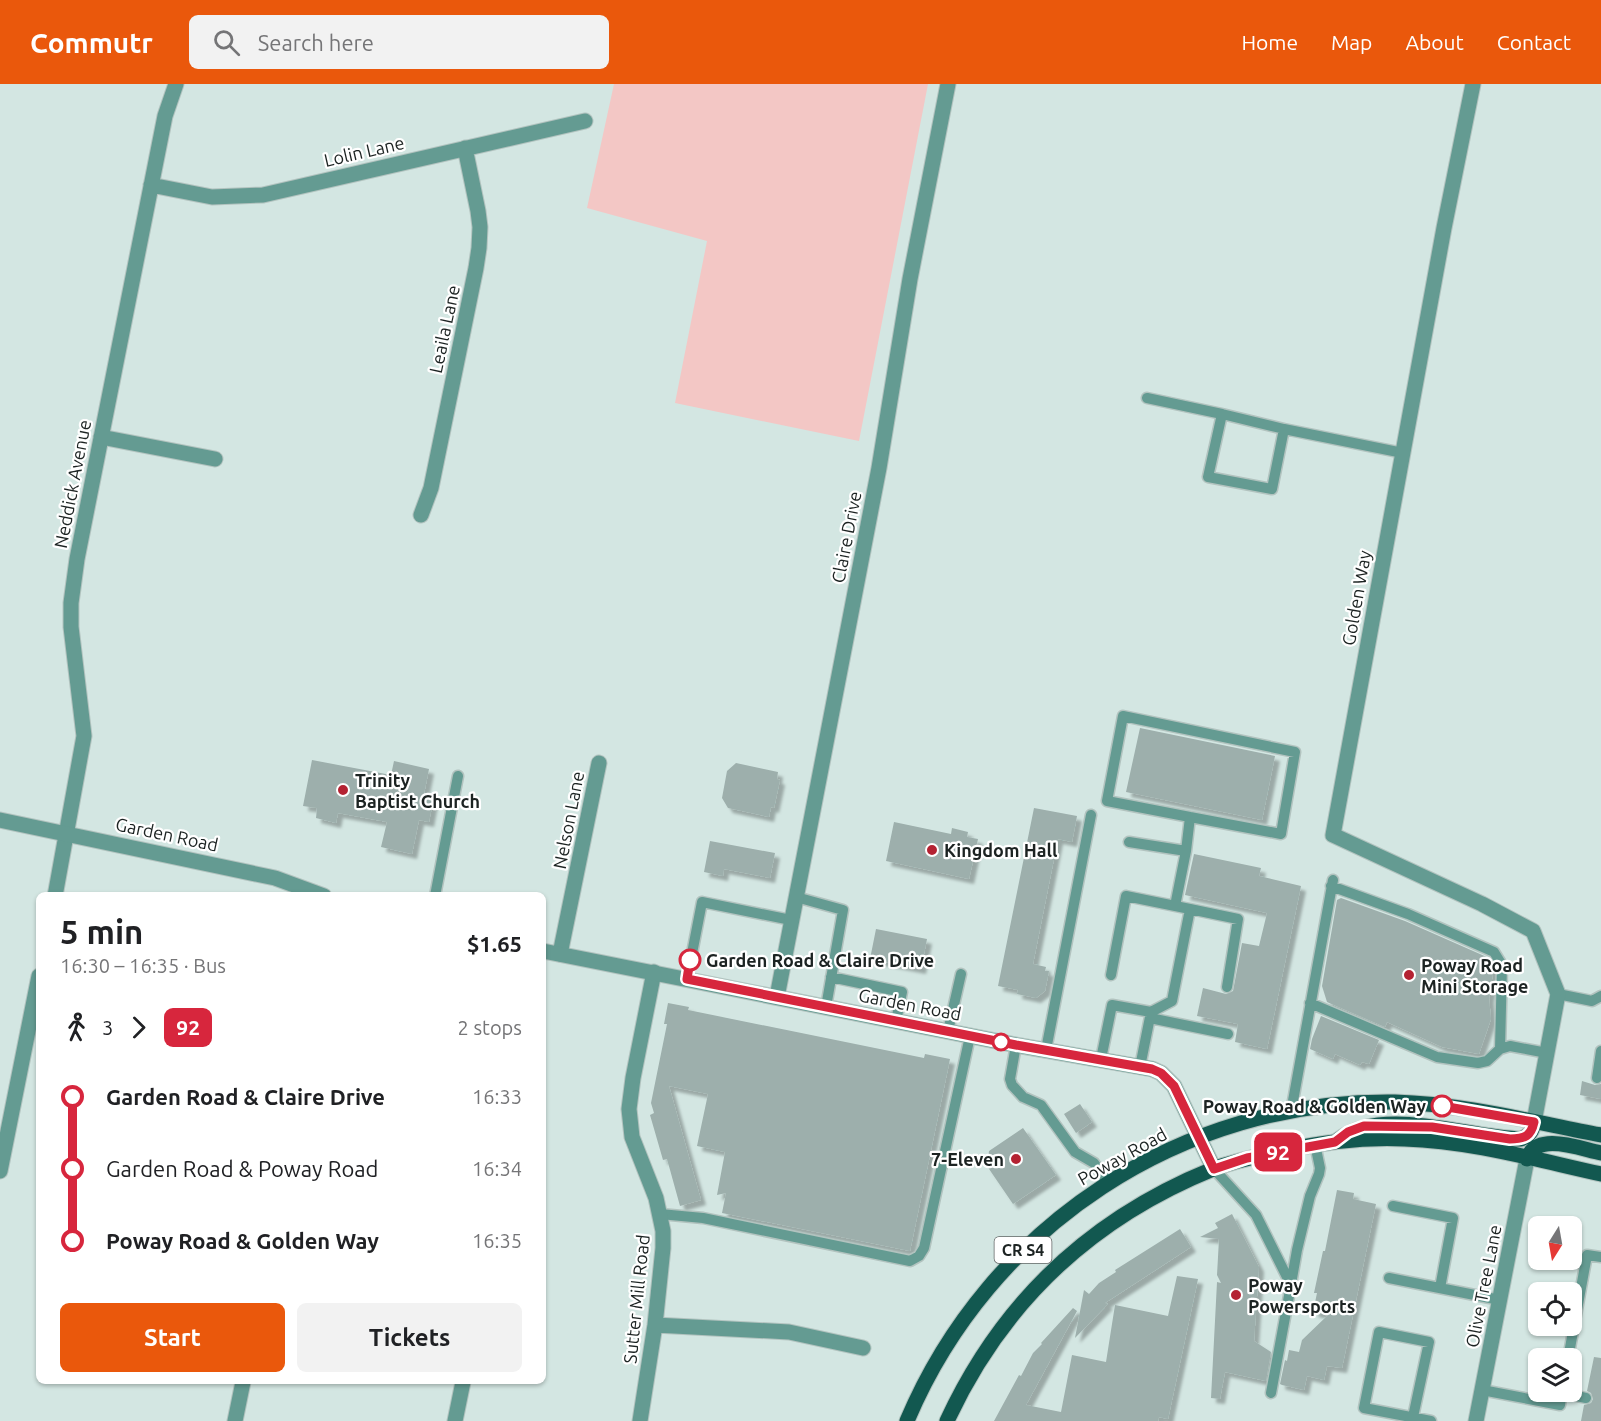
<!DOCTYPE html>
<meta charset="utf-8">
<style>
:root{--surface:#fff;--page:#f2f2f2;--text:#202124;--muted:#757577;--accent:#ea580c}
body{margin:0;font-family:Ubuntu,sans-serif;background:var(--page);color:var(--text);height:100vh;display:flex;flex-direction:column;font-size:22px;white-space:nowrap}
*{box-sizing:border-box;margin:0}
p{font-size:20px;color:var(--muted)}
.icon{flex:none;width:33px;height:33px;fill:none;stroke:currentColor;stroke-width:2;stroke-linecap:round;stroke-linejoin:round}
.map{position:relative;flex:1;overflow:hidden}
.panel{position:absolute;left:36px;top:808px;width:510px;height:492px;display:flex;flex-direction:column;background:var(--surface);border-radius:9px;box-shadow:0 2px 4px #0004}
.panel>*{flex:none}
.badge{padding:0 12px;border-radius:9px;font-size:21px;line-height:39px}
.needle{width:39px;rotate:191deg}
.fabs{position:absolute;left:1528px;top:1132px;display:grid;gap:12px}
.fabs a{display:grid;place-items:center;width:54px;height:54px;border-radius:9px;background:var(--surface);box-shadow:0 2px 4px #0004;font-size:30px}
.map>.badge{position:absolute;translate:-50% -50%;box-shadow:0 0 0 3px #fff}
.legs{display:flex;align-items:center;gap:9px;height:66px;padding:0 24px;font-size:20px}
.legs p{margin-inline-start:auto}
.summary{display:flex;align-items:center;justify-content:space-between;height:102px;padding:0 24px}
h1{font-size:33px;font-weight:700;line-height:45px}
.primary-button{display:flex;gap:12px;margin-top:auto;padding:12px 24px}
.primary-button a{flex:1;height:69px;border-radius:9px;background:var(--accent);color:#fff;font-size:24px;font-weight:700;line-height:69px;text-align:center}
.primary-button a+a{background:var(--page);color:var(--text)}
ul{padding:0 24px;list-style:none}
li{display:flex;align-items:center;gap:21px;height:72px;font-size:22px}
li i{display:grid;place-items:center;width:9px;height:100%;margin:0 8px;background:currentColor}
li i::after{content:'';width:15px;height:15px;margin:-8px;border:4px solid;border-radius:50%;background:var(--surface)}
li p{margin-inline-start:auto}
li:first-child i{background:linear-gradient(#0000 50%,currentColor 0)}
li:last-child i{background:linear-gradient(currentColor 50%,#0000 0)}
header{display:flex;align-items:center;gap:36px;box-sizing:border-box;height:84px;padding:0 30px;background:var(--accent);color:#fff}
header strong{font-size:28px}
nav{display:flex;gap:33px;margin-inline-start:auto;font-size:21px}
.search{width:420px;height:54px;background:var(--page);display:flex;align-items:center;gap:15px;box-sizing:border-box;padding:0 21px;border-radius:9px;color:var(--muted);font-size:22px}
.map>svg:first-child{display:block}
.green{fill:#f3c7c5}
.building{fill:#9dafac;filter:url(#shadow)}
.lines{fill:none;stroke-linecap:round;stroke-linejoin:round}
.service-casing{stroke:#b2c3bf;stroke-width:13}
.minor-casing{stroke:#b2c3bf;stroke-width:17}
.tertiary-casing{stroke:#b2c3bf;stroke-width:17}
.primary-casing{stroke:#b2c3bf;stroke-width:17}
.service{stroke:#649b92;stroke-width:10}
.minor{stroke:#649b92;stroke-width:15}
.tertiary{stroke:#649b92;stroke-width:15}
.primary{stroke:#125850;stroke-width:15}
.line-1-casing{stroke:#fff;stroke-width:14}
.line-1{stroke:#d7263d;stroke-width:9}
.poi-dot{fill:#b42232;stroke:#fff;stroke-width:2}
.stop-1-dot{fill:#fff;stroke:#d7263d;stroke-width:3}
.labels{text-anchor:middle;dominant-baseline:central;stroke-width:4.5;stroke-linejoin:round;paint-order:stroke}
.shield{fill:#fff;stroke:#606564;stroke-width:1.5}
.shield-label{font-size:16px;font-weight:bold;fill:#1c2322}
.street-label{font-size:18px;fill:#1c2322;stroke:#fff}
.poi-label{font-size:18px;font-weight:bold;fill:#1c2322;stroke:#fff;text-anchor:start}
.stop-label{font-size:18px;font-weight:bold;fill:#1c2322;stroke:#fff;text-anchor:start}
</style>
<header>
<strong>Commutr</strong>
<div class="search"><svg class="icon" aria-label="search" viewBox="0 0 24 24"><circle cx="10" cy="10" r="6"/><path d="M15 15l6 6"/></svg>Search here</div>
<nav><a>Home</a><a>Map</a><a>About</a><a>Contact</a></nav>
</header>
<div class="map">
<svg width="1601" height="1337" viewBox="0 0 1601 1337">
<defs>
<filter id="shadow"><feDropShadow dx="5" dy="5" stdDeviation="1.5" flood-color="#0004"/></filter>
</defs>
<rect width="100%" height="100%" fill="#d3e6e2"/>
<path class="green" d="M614 0H928L859 357 675 319 707 157 587 124Z"/>
<path class="building" d="M1140 644 1275 672 1262 736 1126 708Z
M312 676 391 691 394 677 429 685 423 715 433 717 429 738 419 736 412 770 381 763 387 738 338 729 336 739 316 734 317 724 303 722Z
M736 679 778 688 777 695 780 696 774 724 771 723 769 733 728 724 722 714 727 687Z
M1034 724 1077 732 1072 758 1058 755 1033 880 1046 883 1045 887H1049L1045 907 1036 914 1017 910 1018 906 998 902Z
M894 738 951 750 952 744 968 748 967 753 978 755 969 795 886 777Z
M710 757 775 769 770 794 724 785 723 792 704 788Z
M1194 770 1261 784 1259 792 1301 802 1267 965 1235 958 1238 940 1197 932 1203 904 1226 910 1233 907 1242 859 1259 862 1267 829 1185 811Z
M1341 814 1405 837 1489 874 1494 883 1489 914 1491 935 1479 970 1442 963 1387 938 1385 943 1327 918 1322 902 1337 816Z
M876 845 927 855 921 885 870 875Z
M668 919 689 923 688 926 924 974 925 970 950 975 910 1167 722 1129 726 1109 717 1111 725 1068 697 1062 708 1010 669 1002 701 1116 680 1122 667 1075 663 1076 650 1031 654 1029 651 1019 667 940H664Z
M1321 932 1379 956 1369 980 1362 978 1360 981 1335 970 1333 975 1310 965 1312 955Z
M1582 997 1595 1001 1601 1000V1015L1580 1011Z
M1080 1020 1092 1038 1076 1049 1064 1030Z
M1023 1044 1056 1091 1013 1120 987 1082 989 1067Z
M1337 1106 1354 1109 1353 1115 1376 1120 1342 1284 1327 1282 1324 1296 1307 1292 1304 1306 1282 1301 1280 1300 1285 1276 1287 1277 1289 1266 1299 1268 1302 1256 1328 1231 1313 1228 1317 1209H1314L1323 1167H1325Z
M1232 1130 1259 1183 1254 1257 1271 1268 1266 1297 1225 1288 1220 1315 1211 1314 1217 1198 1221 1199 1217 1191 1219 1155 1200 1153 1218 1144 1215 1139Z
M1180 1145 1191 1163 1105 1219 1108 1220 1075 1254 1084 1206 1089 1210 1099 1199 1116 1188 1115 1186Z
M1177 1192 1198 1195 1168 1335 1159 1333 1158 1337H994L1019 1291 1021 1292 1033 1269 1042 1260 1041 1259 1073 1224 1077 1227 1026 1321 1061 1328 1072 1271 1106 1278 1115 1221 1168 1232Z
M1594 1273 1601 1274V1337H1581L1584 1321 1591 1319 1593 1315 1591 1309 1587 1307Z"/>
<g class="lines">
<defs>
<path id="service" d="M1147 314 1222 330
M1284 345 1222 330 1208 393 1272 405 1284 345 1403 369
M1129 758 1186 767 1175 822
M1186 767 1190 733 1281 750 1295 668 1123 632 1107 717 1190 733
M1331 802 1408 830 1494 868 1502 881 1500 965
M435 812 458 692
M796 813 843 826 826 923
M1190 825 1238 835 1227 903
M1111 891 1126 812 1190 825 1172 917 1151 928
M831 893 902 908 896 937
M687 895 702 818 791 836
M1558 910 1592 917 1601 912
M1310 919 1437 973 1478 979 1487 977 1500 965 1510 962 1547 969
M1150 934 1228 950
M948 947 961 890
M1016 961 1010 995 1012 1001 1023 1013 1041 1021 1075 1068 1094 1079 1108 1099
M1046 966 1091 731
M1101 975 1112 921 1151 928 1140 983
M1597 994 1601 967
M1291 1028 1333 796
M1214 1085 1256 1131 1291 1201 1271 1309
M1393 1122 1453 1134 1440 1204
M660 1130 703 1134 910 1177 919 1172 924 1164 970 952
M1389 1194 1500 1216
M1291 1200 1297 1166 1310 1112 1319 1090 1320 1084 1315 1060
M1568 1275 1587 1171 1601 1173
M1482 1306 1560 1321 1562 1308
M1562 1309 1586 1314
M1413 1333 1429 1258 1379 1248 1364 1324 1431 1337"/>
<path id="minor" d="M1473 0 1444 144 1333 751 1482 820 1533 847 1558 910 1534 1038
M151 101 212 113 263 111 585 37
M101 353 215 375
M421 431 431 404 476 184 479 164 480 143 478 127 465 64
M55 812 84 652 71 543V519L77 475 165 32 176 0
M560 870 599 679
M777 913 879 384 910 195 948 0
M0 1087 39 892
M655 1241 789 1248 863 1264
M235 1337 243 1298
M455 1337 463 1298
M640 1337 655 1241 663 1164V1147L656 1114 632 1053 629 1025 633 994 654 888
M1476 1337 1527 1075"/>
<path id="tertiary" d="M0 736 275 794 324 812
M543 867 1016 961 1152 985 1161 989 1174 1002 1214 1085"/>
<path id="primary" d="M1338 1056C1384 1021 1467 1054 1521 1055 1530 1051 1532 1048 1534 1038
M1527 1075C1537 1047 1580 1065 1601 1069
M907 1337C989 1142 1182 1015 1395 1018 1464 1020 1533 1038 1601 1051
M947 1337C1002 1218 1092 1134 1213 1085 1236 1076 1260 1072 1283 1067 1323 1058 1364 1053 1405 1055 1471 1057 1537 1076 1601 1090"/>
</defs>
<use href="#service" class="service-casing"/>
<use href="#minor" class="minor-casing"/>
<use href="#tertiary" class="tertiary-casing"/>
<use href="#primary" class="primary-casing"/>
<use href="#service" class="service"/>
<use href="#minor" class="minor"/>
<use href="#tertiary" class="tertiary"/>
<use href="#primary" class="primary"/>
</g>
<g class="lines">
<defs>
<path id="line-1" d="M690 876 687 895 1016 961 1152 985 1161 989 1174 1002 1214 1085 1247 1074 1335 1058 1348 1048 1364 1042 1432 1043 1510 1055C1525 1055 1531 1052 1534 1038L1442 1022"/>
</defs>
<use href="#line-1" class="line-1-casing"/>
<use href="#line-1" class="line-1"/>
</g>
<g class="poi-dot">
<circle cx="343" cy="706" r="6"/>
<circle cx="932" cy="766" r="6"/>
<circle cx="1409" cy="891" r="6"/>
<circle cx="1016" cy="1075" r="6"/>
<circle cx="1236" cy="1211" r="6"/>
</g>
<g class="stop-1-dot">
<circle cx="690" cy="876" r="10"/>
<circle cx="1001" cy="958" r="8"/>
<circle cx="1442" cy="1022" r="10"/>
</g>
<g class="labels">
<rect class="shield" x="994.5" y="1153" width="57" height="26" rx="4.5"/>
<g class="shield-label">
<text x="1023" y="1166">CR S4</text>
</g>
<g class="street-label">
<text transform="translate(364 67) rotate(-13)">Lolin Lane</text>
<text transform="translate(444 245) rotate(-78)">Leaila Lane</text>
<text transform="translate(72 400) rotate(-79)">Neddick Avenue</text>
<text transform="translate(846 453) rotate(-79)">Claire Drive</text>
<text transform="translate(1356 514) rotate(-80)">Golden Way</text>
<text transform="translate(568 736) rotate(-79)">Nelson Lane</text>
<text transform="translate(167 750) rotate(12)">Garden Road</text>
<text transform="translate(910 920) rotate(11)">Garden Road</text>
<text transform="translate(1122 1072) rotate(-29)">Poway Road</text>
<text transform="translate(1483 1202) rotate(-79)">Olive Tree Lane</text>
<text transform="translate(636 1215) rotate(-84)">Sutter Mill Road</text>
</g>
<g class="poi-label">
<text x="355" y="696">Trinity<tspan x="355" dy="21">Baptist Church</tspan></text>
<text x="944" y="766">Kingdom Hall</text>
<text x="1421" y="881">Poway Road<tspan x="1421" dy="21">Mini Storage</tspan></text>
<text x="1004" y="1075" text-anchor="end">7-Eleven</text>
<text x="1248" y="1201">Poway<tspan x="1248" dy="21">Powersports</tspan></text>
</g>
<g class="stop-label">
<text x="706" y="876">Garden Road &amp; Claire Drive</text>
<text x="1426" y="1022" text-anchor="end">Poway Road &amp; Golden Way</text>
</g>
</g>
</svg>
<div class="fabs">
<a><svg class="needle" viewBox="-14 -14 28 28"><path d="M0-13l5 13h-10z" fill="#e53935"/><path d="M0 13l5-13h-10z" fill="#757577"/></svg></a>
<a><svg class="icon" aria-label="locate" viewBox="0 0 24 24"><circle cx="12" cy="12" r="6"/><path d="M12 2v4M12 18v4M2 12h4M18 12h4"/></svg></a>
<a><svg class="icon" aria-label="layers" viewBox="0 0 24 24"><path d="M12 4l9 5-9 5-9-5zM3 14l9 5 9-5"/></svg></a>
</div>
<b class="badge" style="left:1278px;top:1068px;background:#d7263d;color:#fff">92</b>
<section class="panel">
<div class="summary"><div><h1>5 min</h1><p>16:30 – 16:35 · Bus</p></div><b>$1.65</b></div>
<div class="legs"><svg class="icon" aria-label="walk" viewBox="0 0 24 24"><circle cx="13" cy="4" r="2"/><path d="M13 8l-2 6 4 7M11 14l-3 7M7 12l3-4h3l4 4"/></svg>3<svg class="icon" aria-label="forward" viewBox="0 0 24 24"><path d="M9 5l7 7-7 7"/></svg><b class="badge" style="background:#d7263d;color:#fff">92</b><p>2 stops</p></div>
<ul>
<li><i style="color:#d7263d"></i><b>Garden Road &amp; Claire Drive</b><p>16:33</p></li>
<li><i style="color:#d7263d"></i><span>Garden Road &amp; Poway Road</span><p>16:34</p></li>
<li><i style="color:#d7263d"></i><b>Poway Road &amp; Golden Way</b><p>16:35</p></li>
</ul>
<div class="primary-button"><a>Start</a><a>Tickets</a></div>
</section>
</div>
